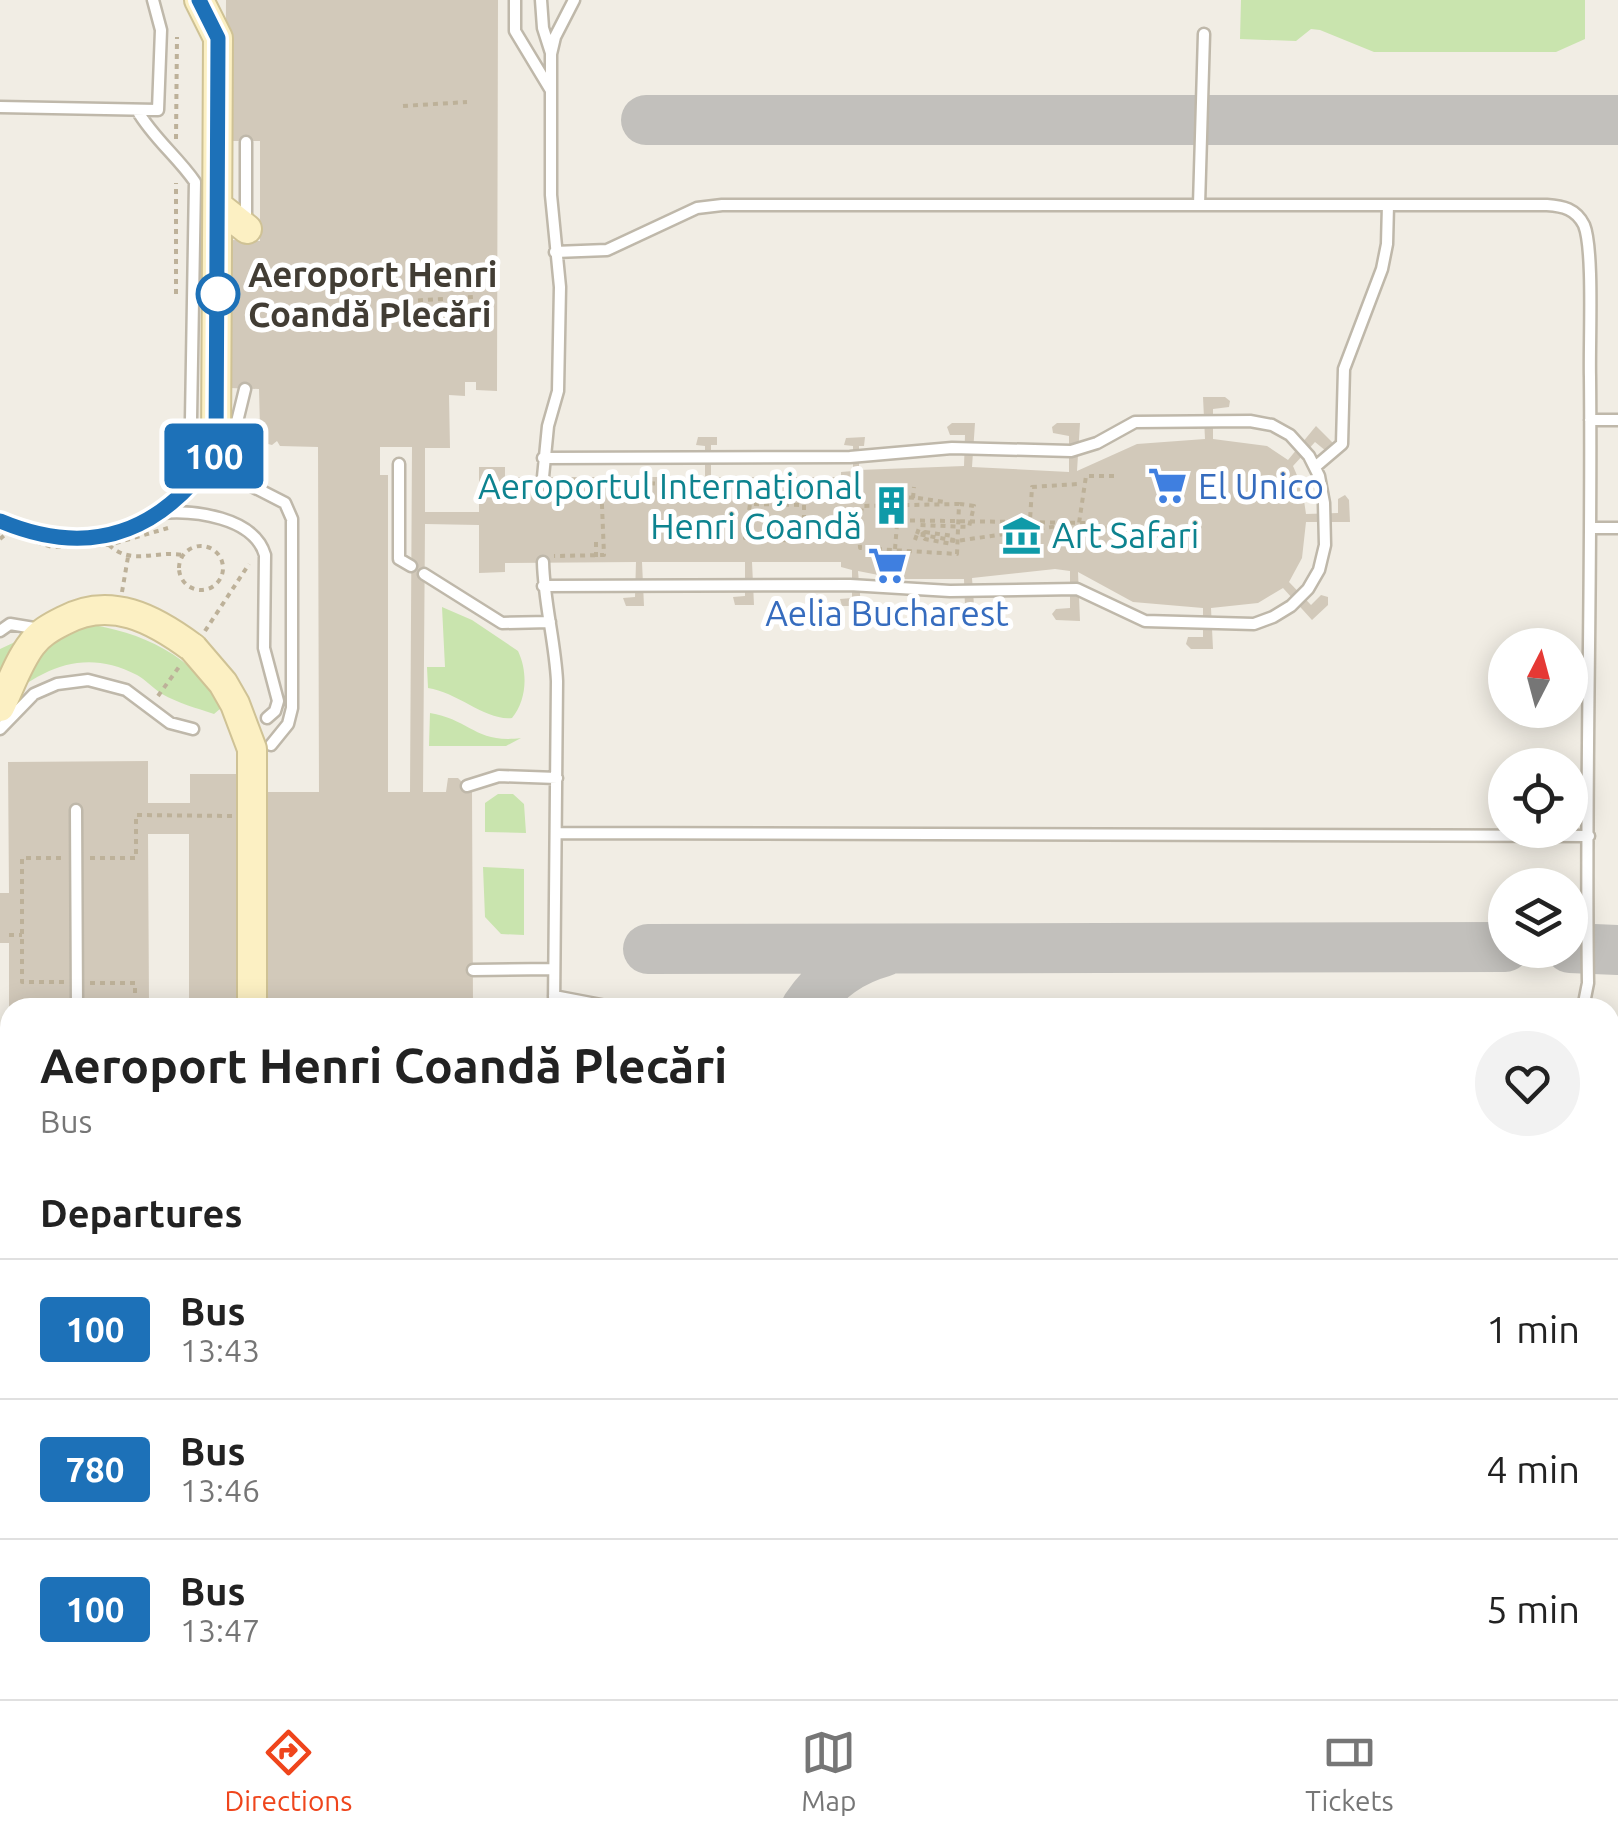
<!DOCTYPE html>
<meta charset="utf-8">
<style>
:root{--surface:#fff;--page:#f2f2f2;--text:#222;--muted:#767676;--line:#e0e0e0;--accent:#ef451c}
body{margin:0;font-family:Ubuntu,sans-serif;background:var(--page);color:var(--text);height:100vh;display:flex;flex-direction:column;font-size:38px;white-space:nowrap}
*{box-sizing:border-box;margin:0}
p{font-size:32px;color:var(--muted)}
.icon{flex:none;width:55px;height:55px;fill:none;stroke:currentColor;stroke-width:2;stroke-linecap:round;stroke-linejoin:round}
.map{position:relative;flex:1;overflow:hidden}
.panel{position:absolute;left:0px;top:998px;width:1620px;height:702px;display:flex;flex-direction:column;background:var(--surface);border-radius:30px 30px 0 0;box-shadow:0 5px 25px #0003}
.panel>*{flex:none}
.badge{padding:0 20px;border-radius:8px;font-size:35px;line-height:65px}
.needle{width:65px;rotate:6deg}
.fabs{position:absolute;left:1488px;top:628px;display:grid;gap:20px}
.fabs a{display:grid;place-items:center;width:100px;height:100px;border-radius:50%;background:var(--surface);box-shadow:0 5px 25px #0003;font-size:50px}
.map>.badge{position:absolute;translate:-50% -50%;box-shadow:0 0 0 5px #fff}
h2{padding:0 40px;font-size:38px;line-height:90px}
.round{display:grid;place-items:center;flex:none;width:105px;height:105px;border-radius:52px;background:var(--page)}
.overview{display:flex;align-items:center;justify-content:space-between;height:170px;padding:0 40px}
h1{font-size:48px;font-weight:700;line-height:75px}
ul{padding:0;list-style:none}
li{display:flex;align-items:center;gap:30px;height:140px;padding:0 40px;border-top:2px solid var(--line)}
li div{flex:1}
li b{display:block;font-size:38px}
li em{font-style:normal}
li .badge{min-width:110px;font-weight:700;text-align:center}
.dock{display:flex;justify-content:space-around;align-items:center;height:140px;border-top:2px solid var(--line);background:var(--surface);font-size:28px;color:var(--muted)}
.dock a{display:grid;justify-items:center;gap:5px}
.dock .active{color:var(--accent)}
.map>svg:first-child{display:block}
.green{fill:#c9e4ae}
.lines{fill:none;stroke-linecap:round;stroke-linejoin:round}
.taxiway{stroke:#c2c0bc;stroke-width:50}
.building{fill:#d2c9ba;fill-rule:evenodd}
.lane-casing{stroke:#bfb8aa;stroke-width:15}
.secondary-casing{stroke:#cfc295;stroke-width:32}
.path{stroke:#bdb199;stroke-width:4;stroke-dasharray:5 5;stroke-linecap:butt}
.lane{stroke:#fff;stroke-width:10}
.secondary{stroke:#fcf0c3;stroke-width:28}
.secondary-bridge-casing{stroke:#cfc295;stroke-width:32;stroke-linecap:butt}
.secondary-bridge{stroke:#fcf0c3;stroke-width:28}
.line-casing{stroke:#fff;stroke-width:22}
.line{stroke:#1d71b8;stroke-width:15}
.stop-dot{fill:#fff;stroke:#1d71b8;stroke-width:5}
.labels{text-anchor:middle;dominant-baseline:central;stroke-width:10;stroke-linejoin:round;paint-order:stroke}
.stop-label{font-size:35px;font-weight:bold;fill:#423d34;stroke:#fff;text-anchor:start}
.culture-label{font-size:35px;fill:#0d838f;stroke:#fff;text-anchor:end}
.shop-label{font-size:35px;fill:#366cbe;stroke:#fff;text-anchor:start}
</style>
<div class="map">
<svg width="1618" height="1699" viewBox="0 0 1618 1699">
<rect width="100%" height="100%" fill="#f1ede4"/>
<path class="green" d="M1241 0H1585V39L1556 52H1374L1320 30 1311 29 1296 41 1240 39Z
M442 607 472 620 518 651C528 672 527 700 512 718 486 721 457 692 428 688L427 667H445Z
M86 624C139 631 197 656 221 708L214 714C196 708 178 703 162 694 153 688 146 680 137 675 83 647 42 669 0 703V649L43 629Z
M430 713C469 719 476 744 521 738L506 746H429Z
M498 794H513L524 804 526 833 485 832V803Z
M483 867 524 869V935L501 934 485 917Z
M1618 1285V1699H77L82 1690H1610V1288Z
M0 1297 10 1305V1497L0 1504Z"/>
<g class="lines">
<path class="taxiway" d="M646 120H1618
M1570 948 1618 950
M648 949 1505 947
M806 1008C825 979 850 961 883 952
M1610 1215 1618 1212
M16 1699 17 1690"/>
</g>
<path class="building" d="M226 0H498L497 391 476 390V382H465V396L449 395 450 448H425V512H479V467H505V477H705V446L696 445 698 437H717V445H711V477H841V472L853 471V446L844 445 846 438 865 437 864 446H859V470L964 466 965 435H950L947 427 952 423H975L972 467 1069 472V436L1053 433 1052 427 1057 423H1080L1077 471 1137 444 1205 439 1203 397H1225L1230 401 1229 407 1213 409V439L1267 446 1288 460 1316 426 1333 443 1326 451 1315 442 1293 466 1302 487 1306 514 1338 513V499L1345 495 1349 500 1350 522H1306L1302 558 1289 582 1311 605 1321 595 1328 597V605L1312 620 1283 588 1258 603 1211 608 1213 649H1191L1186 644 1188 637H1203V608L1133 602 1078 572 1080 621 1056 620 1052 614 1056 609 1070 608V571L1055 569 972 578 975 619H952L947 615 952 607H965L964 579H899L858 571 861 606H842L840 599 852 598V570L841 567V562H752L754 605H735L733 597 745 596V562H642L644 606H626L623 598 635 597 636 562 505 563V572L479 573V525L425 524 423 792H446L448 778H458L472 792 473 1008H265V792H319L318 447 280 446 277 441 272 445 264 443 262 435 266 429 260 428 259 389 230 388V373L223 372 224 355H231V323H223L224 305H231L232 273 222 272 223 255H232V240L260 241V141H225ZM380 447H412L410 792H388V475H380Z
M148 761V803H190V774H245L244 1008H9V943H0V893H9L8 762ZM148 834H189V1004L149 1003Z"/>
<g class="lines">
<defs>
<path id="lane" d="M515 0V31L550 89
M541 0 543 28 551 53
M0 107 158 110 161 30 153 0
M137 110C153 138 177 156 195 182L191 419 193 439 200 451 216 453 232 476 285 503 292 519V708L288 724 271 745
M246 142V224
M1199 205 1204 34
M555 252 607 250 697 208 722 205H1547C1563 206 1576 209 1584 225 1594 249 1589 345 1590 377 1592 579 1585 781 1588 983L1583 1008
M1590 420H1618
M217 443 229 440 234 434 245 389
M543 458 850 457 952 448 1071 451 1097 443 1135 422 1250 421 1272 425 1290 435 1309 456 1319 476 1324 503 1325 545 1319 570 1308 589 1291 606 1273 617 1254 624 1145 621 1077 589 950 591 850 585 543 586
M399 464V559L411 566
M1315 467 1342 444 1344 369 1382 269 1387 244 1388 205
M543 477 548 426 558 391 560 287 551 195V54L555 37 574 0
M161 513C194 510 254 517 265 555L264 648 278 701 275 711 267 718
M1590 528H1618
M543 562C544 603 555 641 557 681L554 1008
M424 574 502 623 550 622
M0 631 10 624 40 629
M0 729 34 694 57 684 88 680 126 690 170 723 193 729
M467 786 499 776 557 778
M76 810 77 1008
M557 833 1589 836
M473 970 554 969
M554 996 617 1008
M0 1266 10 1271
M0 1283 10 1291
M0 1586 10 1591"/>
<path id="secondary" d="M199 0 218 38 216 453
M218 206 247 229
M0 707C10 687 18 662 32 644 40 633 51 627 63 621 110 595 154 619 193 648
M0 1188 10 1193"/>
</defs>
<use href="#lane" class="lane-casing"/>
<use href="#secondary" class="secondary-casing"/>
<path class="path" d="M403 106 467 102
M176 139 177 37
M176 294V183
M408 301 474 297
M1114 476H1086L1078 530 1133 527
M613 478V498
M554 480 601 481 604 555 554 556
M601 481 613 478 625 482 704 486
M879 496 919 498
M913 498 914 487
M918 498 945 502
M804 520V505L750 504 745 538 800 541 804 520 859 528 862 506 959 504 957 554 860 548 859 528
M880 520 1087 523
M925 532 953 536 952 544 925 539 921 535Z
M917 534 920 525 969 527 974 506 960 504
M1029 537 1032 487 1078 484
M0 539 7 533 52 547 109 545 168 528
M915 540 917 534 957 541 1065 525
M109 545C131 566 156 550 183 555
M179 568a22 22 0 1 1 44 0a22 22 0 1 1-44 0Z
M895 549 899 499
M596 557V542
M122 592 128 557
M205 631 249 564
M158 696 179 667
M61 858H22V982H65
M90 858H136V815L232 816
M9 935H22
M90 983H135V1008"/>
<use href="#lane" class="lane"/>
<use href="#secondary" class="secondary"/>
<defs>
<path id="secondary-bridge" d="M193 648 223 683 235 704 252 749V1008"/>
</defs>
<use href="#secondary-bridge" class="secondary-bridge-casing"/>
<use href="#secondary-bridge" class="secondary-bridge"/>
</g>
<g class="lines">
<defs>
<path id="line" d="M0 521C90 559 161 533 216 453L218 38 199 0"/>
</defs>
<use href="#line" class="line-casing"/>
<use href="#line" class="line"/>
</g>
<defs>
<symbol id="supermarket-bare" viewBox="-9 -9 18 18"><path d="M-6-5.5h2.5l.6 2H6L4.5 2H-2.5L-4.4-4H-6ZM-1.5 3.2a1.3 1.3 0 1 0 .1 0ZM3 3.2a1.3 1.3 0 1 0 .1 0Z" fill="#3f7fe0" stroke="#fff" stroke-width="2.5" paint-order="stroke"/></symbol>
<symbol id="building-bare" viewBox="-9 -9 18 18"><path d="M-4-6H4V6H1V3H-1V6H-4ZM-2.5-4.3h1.7v1.8h-1.7ZM.8-4.3h1.7v1.8H.8ZM-2.5-1h1.7V.8h-1.7ZM.8-1h1.7V.8H.8Z" fill="#0f9aa8" stroke="#fff" stroke-width="2.5" paint-order="stroke"/></symbol>
<symbol id="museum-bare" viewBox="-9 -9 18 18"><path d="M0-6L6-3V-2H-6V-3ZM-5-1h2V3h-2ZM-1-1h2V3h-2ZM3-1h2V3H3ZM-6 4H6V6H-6Z" fill="#0f9aa8" stroke="#fff" stroke-width="2.5" paint-order="stroke"/></symbol>
</defs>
<g fill-rule="evenodd">
<use href="#supermarket-bare" x="1140" y="458" width="55" height="55"/>
<use href="#building-bare" x="864" y="478" width="55" height="55"/>
<use href="#museum-bare" x="994" y="508" width="55" height="55"/>
<use href="#supermarket-bare" x="860" y="538" width="55" height="55"/>
</g>
<circle class="stop-dot" cx="218" cy="294" r="20"/>
<g class="labels">
<g class="stop-label">
<text x="248" y="274">Aeroport Henri<tspan x="248" dy="40">Coandă Plecări</tspan></text>
</g>
<g class="culture-label">
<text x="862" y="486">Aeroportul Internațional<tspan x="862" dy="40">Henri Coandă</tspan></text>
<text x="1052" y="535" text-anchor="start">Art Safari</text>
</g>
<g class="shop-label">
<text x="1198" y="486">El Unico</text>
<text x="887" y="613" text-anchor="middle">Aelia Bucharest</text>
</g>
</g>
</svg>
<div class="fabs">
<a><svg class="needle" viewBox="-14 -14 28 28"><path d="M0-13l5 13h-10z" fill="#e53935"/><path d="M0 13l5-13h-10z" fill="#767676"/></svg></a>
<a><svg class="icon" aria-label="locate" viewBox="0 0 24 24"><circle cx="12" cy="12" r="6"/><path d="M12 2v4M12 18v4M2 12h4M18 12h4"/></svg></a>
<a><svg class="icon" aria-label="layers" viewBox="0 0 24 24"><path d="M12 4l9 5-9 5-9-5zM3 14l9 5 9-5"/></svg></a>
</div>
<b class="badge" style="left:214px;top:456px;background:#1d71b8;color:#fff">100</b>
<section class="panel">
<div class="overview"><div><h1>Aeroport Henri Coandă Plecări</h1><p>Bus</p></div><a class="round"><svg class="icon" aria-label="heart" viewBox="0 0 24 24"><path d="M12 20l-8-8c-3-5 5-10 8-4 3-6 11-1 8 4z"/></svg></a></div>
<h2>Departures</h2>
<ul>
<li><span class="badge" style="background:#1d71b8;color:#fff">100</span><div><b>Bus</b><p>13:43</p></div><em>1 min</em></li>
<li><span class="badge" style="background:#1d71b8;color:#fff">780</span><div><b>Bus</b><p>13:46</p></div><em>4 min</em></li>
<li><span class="badge" style="background:#1d71b8;color:#fff">100</span><div><b>Bus</b><p>13:47</p></div><em>5 min</em></li>
</ul>
</section>
</div>
<nav class="dock">
<a class="active"><svg class="icon" aria-label="directions" viewBox="0 0 24 24"><path d="M12 3l9 9-9 9-9-9zM9 14v-3h6M13 9l2 2-2 2"/></svg>Directions</a>
<a><svg class="icon" aria-label="map" viewBox="0 0 24 24"><path d="M3 6l6-2 6 2 6-2v14l-6 2-6-2-6 2zM9 4v14M15 6v14"/></svg>Map</a>
<a><svg class="icon" aria-label="tickets" viewBox="0 0 24 24"><path d="M3 7h18v10H3zM15 7v10"/></svg>Tickets</a>
</nav>
